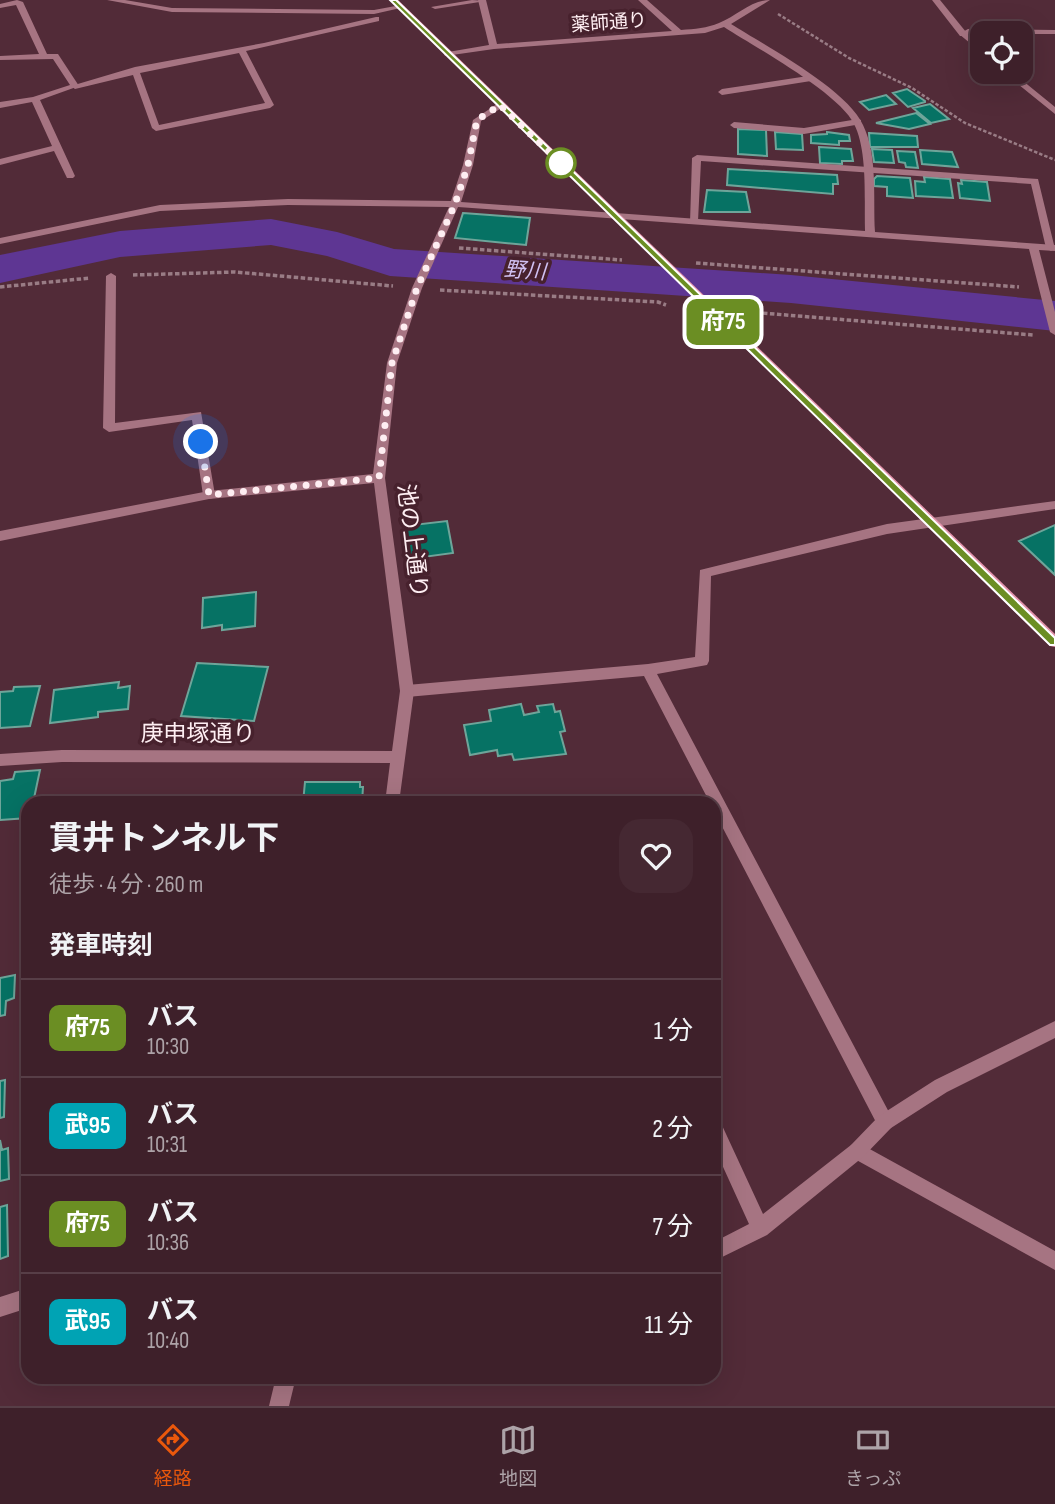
<!DOCTYPE html>
<html lang="ja">
<meta charset="utf-8">
<style>
:root{--surface:#3e202a;--page:#452832;--text:#f1f3f6;--muted:#ada3a8;--line:#573e47;--accent:#ea580c}
body{margin:0;font-family:"Sofia Sans Condensed","Noto Sans JP",sans-serif;background:var(--page);color:var(--text);height:100vh;display:flex;flex-direction:column;font-size:26px;white-space:nowrap}
*{box-sizing:border-box;margin:0}
p{font-size:23px;color:var(--muted)}
.icon{flex:none;width:38px;height:38px;fill:none;stroke:currentColor;stroke-width:2;stroke-linecap:round;stroke-linejoin:round}
.map{position:relative;flex:1;overflow:hidden}
.side{position:absolute;left:21px;top:796px;width:700px;height:588px;display:flex;flex-direction:column;background:var(--surface);border-radius:21px;box-shadow:0 7px 28px #0002,0 0 0 2px var(--line)}
.side>*{flex:none}
.badge{padding:0 14px;border-radius:10px;font-size:24px;line-height:46px}
.buttons{position:absolute;left:970px;top:21px;display:grid;gap:14px}
.buttons a{display:grid;place-items:center;width:63px;height:63px;border-radius:14px;background:var(--surface);box-shadow:0 7px 28px #0002,0 0 0 2px var(--line);font-size:35px}
.you{position:absolute;width:35px;height:35px;margin:-18px;border:5px solid #fff;border-radius:50%;background:#1a73e8;box-shadow:0 0 0 10px #1a73e833}
.map>.badge{position:absolute;translate:-50% -50%;box-shadow:0 0 0 4px #fff}
h2{padding:0 28px;font-size:26px;line-height:63px}
.round{display:grid;place-items:center;flex:none;width:74px;height:74px;border-radius:21px;background:var(--page)}
.headline{display:flex;align-items:center;justify-content:space-between;height:119px;padding:0 28px}
h1{font-size:33px;font-weight:700;line-height:52px}
ul{padding:0;list-style:none}
li{display:flex;align-items:center;gap:21px;height:98px;padding:0 28px;border-top:2px solid var(--line)}
li div{flex:1}
li b{display:block;font-size:26px}
li em{font-style:normal}
li .badge{min-width:77px;font-weight:700;text-align:center}
.tabs{display:flex;justify-content:space-around;align-items:center;height:98px;border-top:2px solid var(--line);background:var(--surface);font-size:19px;color:var(--muted)}
.tabs a{display:grid;justify-items:center;gap:4px}
.tabs .active{color:var(--accent)}
.map>svg:first-child{display:block}
.lines{fill:none;stroke-linecap:round;stroke-linejoin:round}
.river{fill:#5e3693;fill-rule:evenodd}
.building{fill:#067264;stroke:#6ea59a;stroke-width:2}
.path-far1{stroke:#997c85;stroke-width:2.5;stroke-dasharray:3.5 2;stroke-linecap:butt}
.path{stroke:#997c85;stroke-width:3.5;stroke-dasharray:4.5 2.5;stroke-linecap:butt}
.service{fill:#a67482;fill-rule:evenodd}
.minor{fill:#a67482;fill-rule:evenodd}
.secondary{fill:#e393ab;fill-rule:evenodd}
.line{fill:#6b8e23;stroke:#fff;stroke-width:2}
.walk{stroke:#feeef2;stroke-width:7;stroke-dasharray:0 12.6}
.stop-dot{fill:#fff;stroke:#6b8e23;stroke-width:3.5}
.labels{text-anchor:middle;dominant-baseline:central;stroke-width:7;stroke-linejoin:round;paint-order:stroke}
.far-street-label{font-size:19px;fill:#feeef2;stroke:#47212d}
.far-water-label{font-size:21px;font-style:italic;fill:#d0c0f1;stroke:#47212d}
.street-label{font-size:23px;fill:#feeef2;stroke:#47212d}
</style>
<div class="map">
<svg width="1055" height="1406" viewBox="0 0 1055 1406">
<rect width="100%" height="100%" fill="#522b38"/>
<g class="lines">
<path class="river" d="M271 219 337 232 394 249 791 275 1055 301V331L791 303 390 276 327 256 271 245 120 257 0 283V255L120 231Z"/>
</g>
<path class="building" d="M907 89 925 101V102L908 107 893 93Z
M886 95 896 104 869 110 860 102Z
M930 104 949 119 931 123 913 108Z
M916 113 930 124 909 129 876 123Z
M738 129 766 130 767 156 738 154Z
M775 132 802 134 803 150 776 149Z
M827 132 849 135 850 141H839V145L811 143V135L827 134Z
M869 133 917 136 918 147H870Z
M819 147 851 149 853 161H842V164L820 163Z
M872 149 892 150 894 163 874 162Z
M920 150 952 152 958 167 922 164Z
M897 151 915 152 918 168 906 167 905 163 899 162Z
M728 169 837 175 838 184H833V194L727 185Z
M877 176 910 178 913 198 887 196V187L874 186V179Z
M924 177 950 179 953 198 916 196 915 181 925 182Z
M961 180 987 182 990 201 960 198 958 183 962 184Z
M707 190 746 192 750 212H704Z
M463 213 530 218 526 245 455 238Z
M447 521 453 553 409 559 404 526Z
M1055 525V575L1019 541Z
M256 592 255 626 222 630V625L202 628 203 598Z
M197 663 268 667 254 721 181 716Z
M119 682 118 688 130 686 128 709 98 712V717L50 723 54 690Z
M40 686 30 726 0 728V692L13 691 14 687Z
M521 704 524 715 539 712 537 706 553 704 555 712 560 711 565 731 560 732 566 754 514 760 512 754 498 756 497 750 470 755 464 725 491 721 489 710Z
M40 770 33 803H28V818L0 820V781L13 779 15 772Z
M305 782H360V787H363L362 803H303Z
M217 796 240 797 239 802H294L201 803H216Z
M15 975 14 998 6 1001 5 1015 0 1016V978Z
M5 1080 4 1117 0 1118V1081Z
M0 1140 2 1150 8 1148 9 1179 0 1181Z
M7 1205 8 1256 0 1259V1207Z"/>
<g class="lines">
<path class="path-far1" d="M778 14 849 58 912 88 965 123 1055 160"/>
<path class="path" d="M459 248 622 260
M696 263 1019 287
M133 275 235 272 393 286
M0 287 90 278
M440 290 658 302 666 305
M749 312 1033 335"/>
<path class="service" d="M472 0 486 1 435 9 431 7Z
M932 0H940L966 32V36H960Z
M376 17H379V21L246 51 274 105 270 108 156 131 152 128 133 75 75 89 71 86 135 67 264 43ZM239 53 265 103 159 125 140 73Z
M808 76 811 77V81L722 95 718 92 722 89Z
M858 119 861 120V124L804 134 734 128 730 125 734 122 804 128Z
M697 155 1038 179 1055 249 1051 251 1046 248 1031 184 701 161 698 221 690 223 692 158Z
M111 273 116 276 115 423 201 412 215 495 213 498 209 499 203 495 192 420 109 432 103 428 106 276Z
M1055 501V509L887 534 711 576 709 661 707 665 657 674 891 1116 894 1122 891 1128 885 1131 879 1128 714 811V803H710L644 676 407 697 402 695 400 691 402 687 407 685 648 664 695 657 700 570 887 524Z
M857 1142 1055 1251V1270L851 1157 848 1151 851 1145Z"/>
<path class="minor" d="M17 0 23 2 47 54H58L79 86 40 100 75 176 73 178H67L54 151 0 165V159L52 146 32 102 0 108V102L33 97 70 85 53 59 0 60V56L39 54 16 5 0 8V4Z
M107 0H125L172 8 374 10 401 5 405 7 374 14 172 12Z
M478 0H486L497 44 672 31 638 0H647L681 30C695 29 707 28 719 23 737 16 751 0 770 0L731 24C764 45 847 89 863 125 878 156 873 198 875 232L1055 245V251L1039 250 1055 312V335L1050 332 1029 249 458 207 422 288 397 363 385 478 414 691 399 803H385L390 763 62 762 0 766V754L62 750 392 751 400 691 374 483 209 499 0 541V531L209 491 373 474 387 363 412 288 449 207 288 205 160 211 0 244V238L160 205 288 199 451 201 463 165 473 120 500 102 504 105 503 107 481 121 473 165 461 202 865 231C864 200 868 151 854 124 839 93 755 47 724 27L705 33 494 49 445 56 444 54 448 52 489 45Z
M968 29 1055 30V34H968L982 46V53L959 34Z
M1003 72H1012L1055 107V114Z
M1055 1021V1038L947 1092 891 1128 863 1157 767 1235 714 1261V1242L749 1224 714 1147V1118L720 1121 763 1214 851 1145 879 1116 935 1080Z
M28 1288V1308L0 1317V1297Z
M276 1377H296L289 1406H269Z"/>
<path class="secondary" d="M390 0H398L1055 634V647L1050 646Z"/>
</g>
<path class="line" d="M390 0H396L1055 638V645H1050Z"/>
<g class="lines">
<path class="walk" d="M201 442 209 495 379 478 392 363 417 288 455 204 468 165 477 120 500 105 561 163"/>
</g>
<circle class="stop-dot" cx="561" cy="163" r="14"/>
<g class="labels">
<g class="far-street-label">
<text transform="translate(609 23) rotate(-4)">薬師通り</text>
</g>
<g class="far-water-label">
<text transform="translate(525 271) rotate(4)">野川</text>
</g>
<g class="street-label">
<text transform="translate(412 541) rotate(83)">池の上通り</text>
<text x="198" y="734">庚申塚通り</text>
</g>
</g>
</svg>
<div class="buttons">
<a><svg class="icon" aria-label="locate" viewBox="0 0 24 24"><circle cx="12" cy="12" r="6"/><path d="M12 2v4M12 18v4M2 12h4M18 12h4"/></svg></a>
</div>
<div class="you" style="left:201px;top:442px"></div>
<b class="badge" style="left:723px;top:322px;background:#6b8e23;color:#fff">府75</b>
<section class="side">
<div class="headline"><div><h1>貫井トンネル下</h1><p>徒歩 · 4 分 · 260 m</p></div><a class="round"><svg class="icon" aria-label="heart" viewBox="0 0 24 24"><path d="M12 20l-8-8c-3-5 5-10 8-4 3-6 11-1 8 4z"/></svg></a></div>
<h2>発車時刻</h2>
<ul>
<li><span class="badge" style="background:#6b8e23;color:#fff">府75</span><div><b>バス</b><p>10:30</p></div><em>1 分</em></li>
<li><span class="badge" style="background:#00a3b4;color:#fff">武95</span><div><b>バス</b><p>10:31</p></div><em>2 分</em></li>
<li><span class="badge" style="background:#6b8e23;color:#fff">府75</span><div><b>バス</b><p>10:36</p></div><em>7 分</em></li>
<li><span class="badge" style="background:#00a3b4;color:#fff">武95</span><div><b>バス</b><p>10:40</p></div><em>11 分</em></li>
</ul>
</section>
</div>
<nav class="tabs">
<a class="active"><svg class="icon" aria-label="directions" viewBox="0 0 24 24"><path d="M12 3l9 9-9 9-9-9zM9 14v-3h6M13 9l2 2-2 2"/></svg>経路</a>
<a><svg class="icon" aria-label="map" viewBox="0 0 24 24"><path d="M3 6l6-2 6 2 6-2v14l-6 2-6-2-6 2zM9 4v14M15 6v14"/></svg>地図</a>
<a><svg class="icon" aria-label="tickets" viewBox="0 0 24 24"><path d="M3 7h18v10H3zM15 7v10"/></svg>きっぷ</a>
</nav>
